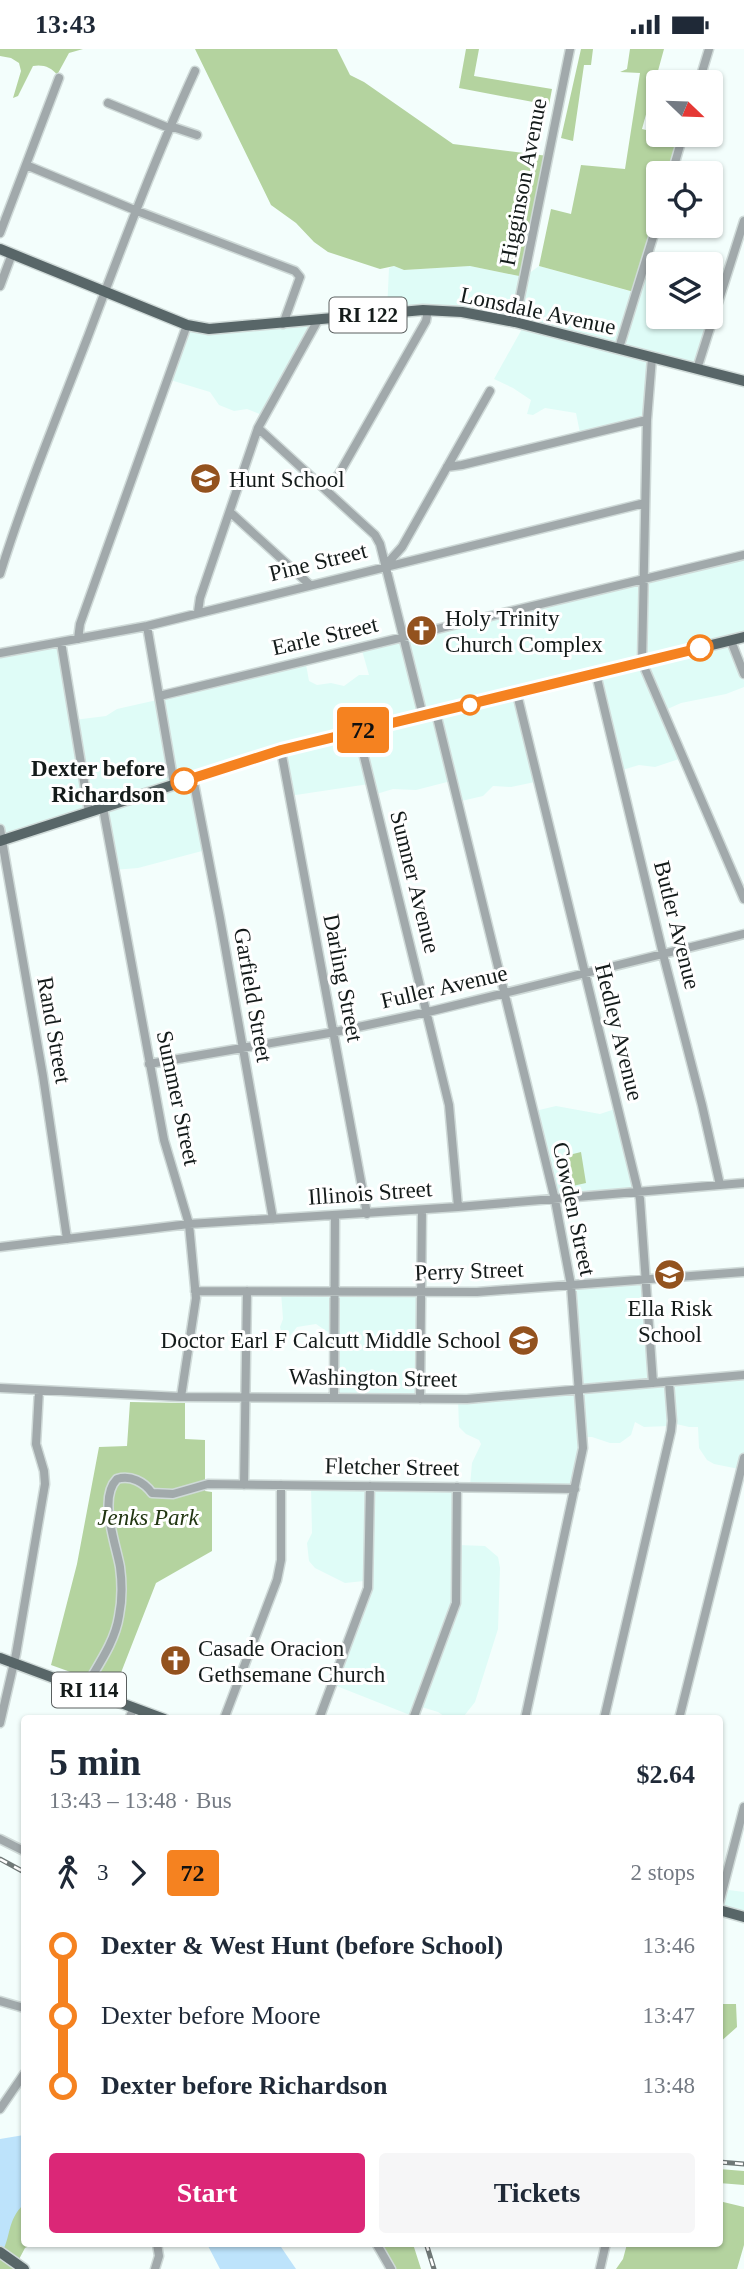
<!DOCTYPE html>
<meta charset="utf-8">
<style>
:root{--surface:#fff;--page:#f6f6f7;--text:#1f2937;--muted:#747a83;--accent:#db2777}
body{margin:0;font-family:Georgia,serif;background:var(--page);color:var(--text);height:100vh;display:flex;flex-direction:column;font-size:26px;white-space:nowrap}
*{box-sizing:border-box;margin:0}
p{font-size:23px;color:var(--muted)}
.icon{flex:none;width:38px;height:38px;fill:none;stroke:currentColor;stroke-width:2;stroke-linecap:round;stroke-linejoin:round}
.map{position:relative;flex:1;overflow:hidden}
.drawer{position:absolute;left:21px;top:1666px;width:702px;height:532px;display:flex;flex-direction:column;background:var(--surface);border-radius:7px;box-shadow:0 2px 5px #0004}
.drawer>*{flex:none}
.badge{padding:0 14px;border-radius:5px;font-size:24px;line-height:46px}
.needle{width:46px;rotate:113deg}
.controls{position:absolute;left:646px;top:21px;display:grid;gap:14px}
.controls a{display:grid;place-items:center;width:77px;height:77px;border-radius:7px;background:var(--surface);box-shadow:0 2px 5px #0004;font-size:35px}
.map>.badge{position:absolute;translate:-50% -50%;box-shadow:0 0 0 4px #fff}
.legs{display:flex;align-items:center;gap:10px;height:77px;padding:0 28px;font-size:23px}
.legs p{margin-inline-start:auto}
.summary{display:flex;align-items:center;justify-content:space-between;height:119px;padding:0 28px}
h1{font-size:38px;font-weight:600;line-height:52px}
.primary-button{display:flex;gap:14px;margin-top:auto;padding:14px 28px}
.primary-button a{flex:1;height:80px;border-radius:7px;background:var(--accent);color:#fff;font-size:28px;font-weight:600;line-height:80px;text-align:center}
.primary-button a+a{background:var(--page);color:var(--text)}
ul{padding:0 28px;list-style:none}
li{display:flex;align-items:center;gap:24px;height:70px;font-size:26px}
li i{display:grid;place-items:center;width:10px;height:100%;margin:0 9px;background:currentColor}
li i::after{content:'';width:18px;height:18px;margin:-9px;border:5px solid;border-radius:50%;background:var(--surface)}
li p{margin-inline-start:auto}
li:first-child i{background:linear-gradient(#0000 50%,currentColor 0)}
li:last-child i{background:linear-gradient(currentColor 50%,#0000 0)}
.status{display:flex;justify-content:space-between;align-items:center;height:49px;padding:0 35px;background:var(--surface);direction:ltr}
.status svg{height:19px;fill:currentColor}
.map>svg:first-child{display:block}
.built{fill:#dffcf7}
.green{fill:#b4d39f}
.water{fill:#bde3fb}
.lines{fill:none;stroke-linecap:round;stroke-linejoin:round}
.minor-casing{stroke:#cfdad8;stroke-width:11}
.major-casing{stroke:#cfdad8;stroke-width:13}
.minor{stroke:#a1a9ab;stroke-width:8}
.major{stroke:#586668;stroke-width:10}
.rail-casing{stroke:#6f7877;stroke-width:5}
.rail{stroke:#fff;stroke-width:2.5;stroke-dasharray:8;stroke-linecap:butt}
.line-1-casing{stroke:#fff;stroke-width:16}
.line-1{stroke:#f58220;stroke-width:10}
.stop-1-dot{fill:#fff;stroke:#f58220;stroke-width:3.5}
.labels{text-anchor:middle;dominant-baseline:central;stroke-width:6;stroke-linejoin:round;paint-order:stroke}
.shield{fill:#fff;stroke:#5a5f5f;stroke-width:2}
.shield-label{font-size:21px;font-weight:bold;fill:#141b1a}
.street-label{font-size:23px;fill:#141b1a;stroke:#fff}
.poi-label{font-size:23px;fill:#141b1a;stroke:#fff;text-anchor:start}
.stop-label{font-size:23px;font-weight:bold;fill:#141b1a;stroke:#fff;text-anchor:end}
.park-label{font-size:23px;font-style:italic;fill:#223612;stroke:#fff}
</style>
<div class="status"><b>13:43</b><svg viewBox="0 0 49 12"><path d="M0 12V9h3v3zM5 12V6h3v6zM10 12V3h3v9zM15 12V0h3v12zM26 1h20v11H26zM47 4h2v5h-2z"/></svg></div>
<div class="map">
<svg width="744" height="2220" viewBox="0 0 744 2220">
<rect width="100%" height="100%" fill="#f3fefc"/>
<path class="built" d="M645 213 658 216V268L712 270 697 320 653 309 647 371 580 384 576 364 545 359 533 366 527 365 531 351 513 339 494 330 523 278 502 271 387 262 389 219 394 217 404 221 470 217 524 228 539 217 633 243Z
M316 270 262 366 247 360 234 362 219 356 210 343 167 330 184 280H231Z
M744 503V584L726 593 744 632V638L726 645 681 654 663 662 679 710 655 718 639 716 619 722 595 628 516 641 535 733 511 738 493 737 483 747 457 753 451 732 416 741 393 740 373 746 369 735 289 747 280 704 189 731 202 802 138 819 113 821 101 759 0 788V601L57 592 74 671 106 667 117 660 157 651 305 610 309 632 317 636 331 634 344 637 359 626H369L361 598Z
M556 1057 600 1065 615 1060 636 1140 552 1148 535 1062Z
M643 1229 650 1334 744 1327V1406L739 1420 714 1415 707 1411 699 1399 698 1378H689L672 1374 668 1377 644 1378 635 1373 631 1386 620 1394H610L592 1388H581V1403L571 1437H470L472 1414 481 1395 479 1391 466 1385 459 1378 458 1350 577 1341 570 1235Z
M281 1243H418L417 1349 331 1348V1285L316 1275 297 1278 284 1294 280 1278 283 1270Z
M311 1438 456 1439 458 1496 485 1497 498 1508 500 1519 498 1580 475 1653 464 1667 447 1669 438 1663 415 1656 410 1666 329 1634 366 1535 364 1532 345 1534 315 1519 309 1512 307 1494 312 1484Z
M721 1840 744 1843V1867L719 1860Z"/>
<path class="green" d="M0 0H83L69 4 57 26C52 18 42 15 33 17L18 47 13 49 21 22 19 14 11 9 0 7Z
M195 0H337L350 26 364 33 453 95 548 107 524 228 470 217 404 221 394 217 380 220 328 203 314 193 296 174 271 156Z
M466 0H479L474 27 552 40 549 56 459 39Z
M581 0H593L591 16H584L573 92 561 89Z
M630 0H664L642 80 658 84V86L681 89 670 124H658V165L634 243 539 217 551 160 571 165 581 116 625 120 640 24 620 23 627 20Z
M581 1103 586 1134 568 1138 561 1108Z
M130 1353 185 1354V1390L205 1391V1442L212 1443V1502L156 1534 115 1639 51 1616 77 1515 99 1398 127 1397Z
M719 1955H736L737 1978 719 1994Z
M719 2120 744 2122V2136L719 2134Z
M24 2149V2194L33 2195 25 2199 17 2214 24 2220H0V2184Z
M719 2152 744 2158V2196L737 2220H616L623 2210 627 2195 719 2194Z
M373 2195H413L421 2220H388Z"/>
<path class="water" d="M24 2086V2155C6 2172 12 2188 0 2207V2090Z
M207 2195H279L296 2220H220Z"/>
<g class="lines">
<defs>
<path id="minor" d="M699 33 709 0
M108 54 169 79H176L197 86
M26 116 137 162 295 222 300 228 283 275
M672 124 683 86
M0 184 59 29
M0 237 12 205
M515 273 570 0
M619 299 658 172
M652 309 647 371 642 613 744 850
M697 320 744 172
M258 379 375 486 380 495 423 667
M447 418 462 416 647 371
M327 442 339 425 426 272 428 261
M230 463 310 536
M386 516 402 498 490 342
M0 525C25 445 57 368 87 290 121 200 155 109 195 22
M198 563 200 549 258 379 318 271
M147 577 174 735
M78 590 80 575 187 276
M731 592 744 625
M61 593 89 763
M0 604 147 577 645 454
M596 625 663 905 702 1056 720 1136
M517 645 640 1150 653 1334
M159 647 744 506
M436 664 555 1151 571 1236 583 1399 525 1670
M358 683 449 1056 458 1158
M281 701 367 1165
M193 729 220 869 273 1170
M103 759 164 1091 189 1175 196 1249 181 1348
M0 780 43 1027 67 1190
M149 1015 335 983 428 963 744 885
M0 1198 189 1175 458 1158 744 1134
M195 1242 477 1243 744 1223
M0 1339 181 1348 467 1350 744 1326
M334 1349 335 1166
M420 1350 422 1161
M244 1436 247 1242
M85 1639C98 1616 115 1593 119 1567 122 1552 122 1533 120 1518 116 1495 98 1449 117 1430 131 1426 144 1433 152 1444L173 1445 208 1435 575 1440
M129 1670 134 1658
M224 1670 277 1531 281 1511V1436
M319 1670 368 1539 370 1437
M413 1670 456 1554 457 1438
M604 1670 671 1382 672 1372 669 1333
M679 1670 744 1409
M0 1674 16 1605 45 1435 44 1422 36 1395 39 1341
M0 1790 24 1802
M719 1855 744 1758
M0 1952 24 1959
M0 2060 24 2025
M376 2194 391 2220
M155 2220 159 2207 157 2195
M600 2220 606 2194"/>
<path id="major" d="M0 200 187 276 209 280 423 261 462 263 515 273 744 332
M0 792 281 701 744 588
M0 1609 164 1670
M719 1861 744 1868
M0 2203 24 2220"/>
</defs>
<use href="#minor" class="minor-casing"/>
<use href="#major" class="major-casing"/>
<use href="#minor" class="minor"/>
<use href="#major" class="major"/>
<defs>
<path id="rail" d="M0 1810 24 1823
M719 2113 744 2115
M426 2194 434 2220"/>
</defs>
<use href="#rail" class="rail-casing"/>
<use href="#rail" class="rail"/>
</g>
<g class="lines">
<defs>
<path id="line-1" d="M184 732 281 701 700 599"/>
</defs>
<use href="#line-1" class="line-1-casing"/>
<use href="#line-1" class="line-1"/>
</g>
<defs>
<symbol id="school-disc" viewBox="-11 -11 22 22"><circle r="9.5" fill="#93521e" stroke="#fff"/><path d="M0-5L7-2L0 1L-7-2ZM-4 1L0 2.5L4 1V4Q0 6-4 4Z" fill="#fff"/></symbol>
<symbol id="church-disc" viewBox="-11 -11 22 22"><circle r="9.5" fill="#93521e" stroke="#fff"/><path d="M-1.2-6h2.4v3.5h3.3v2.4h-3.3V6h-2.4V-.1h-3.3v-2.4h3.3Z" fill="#fff"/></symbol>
</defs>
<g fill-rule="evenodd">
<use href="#school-disc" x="188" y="412" width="35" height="35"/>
<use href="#church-disc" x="404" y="564" width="35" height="35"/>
<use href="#school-disc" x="652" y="1208" width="35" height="35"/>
<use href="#school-disc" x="506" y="1274" width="35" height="35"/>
<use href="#church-disc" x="158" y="1594" width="35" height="35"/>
</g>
<g class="stop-1-dot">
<circle cx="700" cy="599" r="12"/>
<circle cx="470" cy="656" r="9"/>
<circle cx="184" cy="732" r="12"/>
</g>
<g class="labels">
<g class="shield">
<rect x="329.5" y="248.5" width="77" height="35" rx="5"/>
<rect x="52" y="1623.5" width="74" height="35" rx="5"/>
</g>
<g class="shield-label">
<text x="368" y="266">RI 122</text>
<text x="89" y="1641">RI 114</text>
</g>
<g class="street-label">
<text transform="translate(523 133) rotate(-79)">Higginson Avenue</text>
<text transform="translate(538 262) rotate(12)">Lonsdale Avenue</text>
<text transform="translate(318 513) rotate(-14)">Pine Street</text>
<text transform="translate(325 587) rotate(-13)">Earle Street</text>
<text transform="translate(415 833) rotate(76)">Sumner Avenue</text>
<text transform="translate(677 876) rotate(76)">Butler Avenue</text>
<text transform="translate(343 929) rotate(79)">Darling Street</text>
<text transform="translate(444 938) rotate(-13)">Fuller Avenue</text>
<text transform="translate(253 946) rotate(80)">Garfield Street</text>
<text transform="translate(54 981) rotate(80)">Rand Street</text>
<text transform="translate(619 983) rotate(76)">Hedley Avenue</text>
<text transform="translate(178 1049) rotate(78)">Summer Street</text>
<text transform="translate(370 1144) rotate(-4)">Illinois Street</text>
<text transform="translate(574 1160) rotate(78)">Cowden Street</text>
<text transform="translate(469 1222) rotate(-2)">Perry Street</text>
<text transform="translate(373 1329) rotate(1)">Washington Street</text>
<text transform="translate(392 1418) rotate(1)">Fletcher Street</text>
</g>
<g class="poi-label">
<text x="229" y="430">Hunt School</text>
<text x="445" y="569">Holy Trinity<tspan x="445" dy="26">Church Complex</tspan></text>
<text x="670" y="1259" text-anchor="middle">Ella Risk<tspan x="670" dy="26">School</tspan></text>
<text x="501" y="1291" text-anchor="end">Doctor Earl F Calcutt Middle School</text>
<text x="198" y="1599">Casade Oracion<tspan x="198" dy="26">Gethsemane Church</tspan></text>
</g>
<g class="stop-label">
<text x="165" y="719">Dexter before<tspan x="165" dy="26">Richardson</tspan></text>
</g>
<g class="park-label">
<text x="148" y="1468">Jenks Park</text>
</g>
</g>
</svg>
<div class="controls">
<a><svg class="needle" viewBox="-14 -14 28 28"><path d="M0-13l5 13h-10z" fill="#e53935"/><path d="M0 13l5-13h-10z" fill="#747a83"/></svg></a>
<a><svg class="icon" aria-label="locate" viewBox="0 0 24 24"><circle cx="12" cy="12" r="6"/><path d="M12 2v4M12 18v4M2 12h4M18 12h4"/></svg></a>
<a><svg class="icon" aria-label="layers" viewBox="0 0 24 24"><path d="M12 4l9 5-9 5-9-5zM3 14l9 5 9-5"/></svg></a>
</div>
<b class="badge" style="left:363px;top:681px;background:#f58220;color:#111">72</b>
<section class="drawer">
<div class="summary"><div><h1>5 min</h1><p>13:43 – 13:48 · Bus</p></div><b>$2.64</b></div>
<div class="legs"><svg class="icon" aria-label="walk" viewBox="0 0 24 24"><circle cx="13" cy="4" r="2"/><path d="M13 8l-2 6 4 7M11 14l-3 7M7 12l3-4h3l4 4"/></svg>3<svg class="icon" aria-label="forward" viewBox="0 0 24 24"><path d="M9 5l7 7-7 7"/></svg><b class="badge" style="background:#f58220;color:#111">72</b><p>2 stops</p></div>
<ul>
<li><i style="color:#f58220"></i><b>Dexter &amp; West Hunt (before School)</b><p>13:46</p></li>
<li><i style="color:#f58220"></i><span>Dexter before Moore</span><p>13:47</p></li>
<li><i style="color:#f58220"></i><b>Dexter before Richardson</b><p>13:48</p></li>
</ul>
<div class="primary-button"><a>Start</a><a>Tickets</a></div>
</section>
</div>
